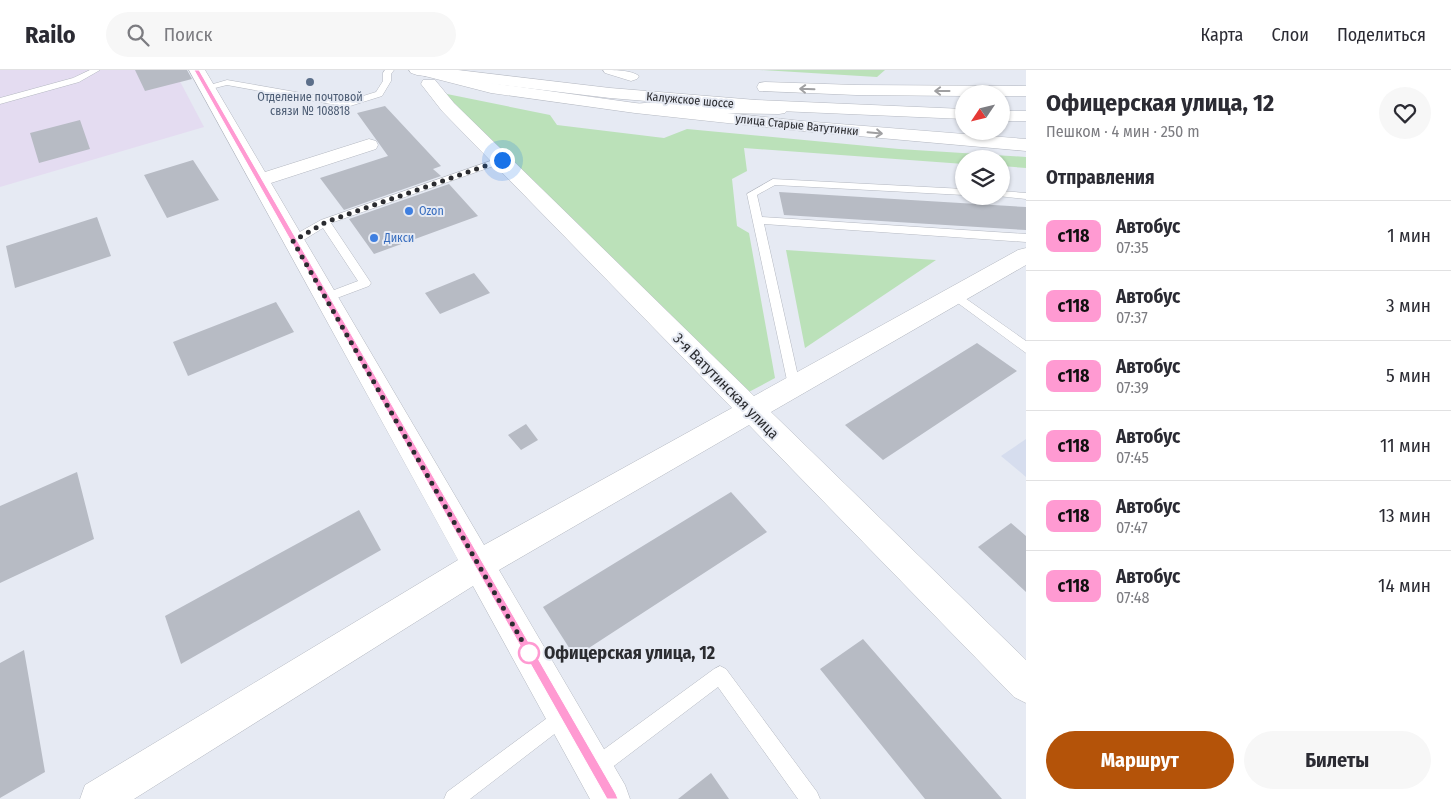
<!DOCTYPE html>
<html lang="ru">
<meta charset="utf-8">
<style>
:root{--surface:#fff;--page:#f7f7f7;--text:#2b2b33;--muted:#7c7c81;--line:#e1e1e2;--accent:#b45309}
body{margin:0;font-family:"Fira Sans Condensed",sans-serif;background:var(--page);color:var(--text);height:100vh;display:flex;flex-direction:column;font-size:19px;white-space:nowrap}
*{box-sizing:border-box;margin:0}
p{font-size:16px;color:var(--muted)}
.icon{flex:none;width:28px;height:28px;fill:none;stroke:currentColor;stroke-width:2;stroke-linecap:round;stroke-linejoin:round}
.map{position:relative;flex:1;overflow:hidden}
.side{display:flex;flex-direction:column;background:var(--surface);width:425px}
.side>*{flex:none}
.badge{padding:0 10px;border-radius:8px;font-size:18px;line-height:32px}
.needle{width:32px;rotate:235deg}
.tools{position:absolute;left:955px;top:15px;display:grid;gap:10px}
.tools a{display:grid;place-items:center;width:55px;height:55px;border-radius:50%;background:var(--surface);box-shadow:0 1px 4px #0004;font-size:25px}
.you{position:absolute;width:25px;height:25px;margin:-12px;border:4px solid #fff;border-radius:50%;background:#1a73e8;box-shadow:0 0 0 8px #1a73e833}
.map>.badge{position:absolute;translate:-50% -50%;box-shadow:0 0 0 2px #fff}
h2{padding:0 20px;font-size:19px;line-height:45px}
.round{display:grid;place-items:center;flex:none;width:52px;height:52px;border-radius:26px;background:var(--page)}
.headline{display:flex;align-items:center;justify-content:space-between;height:85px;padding:0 20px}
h1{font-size:24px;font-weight:700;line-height:38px}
.action{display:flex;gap:10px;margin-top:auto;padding:10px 20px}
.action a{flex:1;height:58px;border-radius:30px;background:var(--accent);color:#fff;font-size:20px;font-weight:700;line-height:58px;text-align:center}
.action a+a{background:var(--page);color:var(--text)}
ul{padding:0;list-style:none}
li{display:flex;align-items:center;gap:15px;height:70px;padding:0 20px;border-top:1px solid var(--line)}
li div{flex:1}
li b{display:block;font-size:19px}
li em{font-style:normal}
li .badge{min-width:55px;font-weight:700;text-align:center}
header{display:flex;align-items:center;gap:30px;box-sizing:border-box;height:70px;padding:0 25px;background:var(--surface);border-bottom:1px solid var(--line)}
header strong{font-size:24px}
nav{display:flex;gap:28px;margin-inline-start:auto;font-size:18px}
.search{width:350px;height:45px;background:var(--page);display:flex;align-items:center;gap:12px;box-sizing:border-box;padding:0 18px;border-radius:28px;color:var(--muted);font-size:19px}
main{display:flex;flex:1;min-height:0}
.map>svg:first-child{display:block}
.built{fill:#d6ddee}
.industrial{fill:#e4dcf1}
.green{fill:#bbe1b9}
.building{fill:#b7bbc4}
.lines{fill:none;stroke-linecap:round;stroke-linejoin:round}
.lane-casing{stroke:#b4b8c1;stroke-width:1}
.street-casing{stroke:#b4b8c1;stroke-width:1}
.secondary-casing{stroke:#b4b8c1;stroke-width:1}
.highway-casing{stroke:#b4b8c1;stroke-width:1}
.lane{fill:#fff;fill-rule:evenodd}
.street{fill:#fff;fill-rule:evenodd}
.secondary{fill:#fff;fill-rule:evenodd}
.highway{fill:#fff;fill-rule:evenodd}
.oneway{stroke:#a0a0a2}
.line{fill:#ff9ad2;stroke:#fff}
.walk{stroke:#2b2c30;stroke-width:5;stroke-dasharray:0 9}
.service-dot{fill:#5c6f8a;stroke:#e6eaf3;stroke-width:2}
.shop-dot{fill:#3f7fe0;stroke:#e6eaf3;stroke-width:2}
.stop-dot{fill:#fff;stroke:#ff9ad2;stroke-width:2.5}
.labels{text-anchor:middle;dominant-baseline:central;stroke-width:4;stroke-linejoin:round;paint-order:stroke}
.far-service-label{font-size:12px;fill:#4e5e75;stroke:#e6eaf3}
.far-street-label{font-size:12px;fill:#2b2c30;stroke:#e6eaf3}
.far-shop-label{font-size:12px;fill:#366cbe;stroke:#e6eaf3;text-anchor:start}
.street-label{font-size:15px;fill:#2b2c30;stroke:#e6eaf3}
.near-stop-label{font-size:18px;font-weight:bold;fill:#2b2c30;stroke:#e6eaf3;text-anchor:start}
</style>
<header>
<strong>Railo</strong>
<div class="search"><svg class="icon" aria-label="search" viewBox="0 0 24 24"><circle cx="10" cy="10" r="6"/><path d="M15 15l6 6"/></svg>Поиск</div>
<nav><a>Карта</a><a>Слои</a><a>Поделиться</a></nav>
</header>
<main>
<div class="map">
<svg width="1026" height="729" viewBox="0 0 1026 729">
<rect width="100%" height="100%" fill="#e6eaf3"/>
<path class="built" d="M1026 369V407L1001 386Z"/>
<path class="industrial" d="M0 0H174L204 57 0 117Z"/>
<path class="green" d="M760 0H885L877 7Z
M442 23 550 45 557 55 664 68 687 59 899 79 1026 87V98L1001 96V89H964V94L744 78 747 101 732 109 737 156 749 163 775 308 747 323Z
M786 180 936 190 805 278Z"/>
<path class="building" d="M135 0H187L192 9 145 21Z
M385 36 441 96 433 99 441 106 344 140 320 108 388 86 357 43Z
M80 50 90 79 39 93 30 63Z
M193 90 219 130 167 148 144 105Z
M449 114 478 146 374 184 349 149Z
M779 122 1026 137V160L784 145Z
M97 147 111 186 15 218 6 176Z
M474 203 490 223 440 244 425 223Z
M276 232 294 262 188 306 173 272Z
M977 273 1017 301 883 390 845 355Z
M526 354 538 370 521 380 508 365Z
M77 402 94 469 0 513V436Z
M731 422 767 462 575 587 543 537Z
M359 440 381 480 181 594 165 546Z
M1011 453 1026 466V522L978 477Z
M863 569 1002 729H925L820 599Z
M24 580 45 702 0 728V593Z
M711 703 729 729H678Z"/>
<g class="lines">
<defs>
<path id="lane" d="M90 0H100L79 12 0 34V28L73 8Z
M385 0H394L391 4V11L382 26 347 37 227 15 207 20 203 17 227 10 347 31 376 22 383 11V3Z
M502 87 507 90 505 92 331 153 371 213 369 216 329 231H321L319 228 321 225 358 211 323 158 297 174H289L288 171 289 168 321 150Z
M773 109 964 119V125L775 115 757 125 762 147 1026 164V172L764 154 800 315 799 319 794 320 789 319 788 315 747 124Z
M1001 121 1026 123V129L998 126H1001Z
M955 221 1026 271V283L951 228 949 225 951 222Z
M720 596 726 599 817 722 820 729H798L718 617 602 705 595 707 588 705 586 698 588 691 714 599Z
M564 637 570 640 573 646 570 652 470 729H444L447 722 558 640Z"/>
<path id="street" d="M189 0H205L265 102 369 69 376 71 378 75 376 79 271 113 484 475 732 338 442 41 421 14 423 10H435L454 33 754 326 1018 180 1026 178V195L771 342 1026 590V633L1014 627 749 355 499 500 625 715 630 729H590L473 516 134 729H80L85 715 458 490Z
M603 0C613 0 632 0 639 6L637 9 631 11 605 3Z
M644 33 779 34 785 35 788 39 785 43 779 44 638 42 635 38 638 34Z"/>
<path id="secondary" d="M416 0H439L491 13 635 33 802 51 1026 69V81L802 61 635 43 491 23 417 4Z"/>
<path id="highway" d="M409 0H458L610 18 756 30 964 39V49L756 40 610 28 417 5 411 3Z
M765 12 856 15 1026 16V26H1001V24H964V26L856 25 759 21 757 17 759 13Z
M1001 41H1026V51H1001Z"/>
</defs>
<use href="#lane" class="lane-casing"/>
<use href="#street" class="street-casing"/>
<use href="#secondary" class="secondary-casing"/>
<use href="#highway" class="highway-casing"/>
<use href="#lane" class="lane"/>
<use href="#street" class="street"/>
<use href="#secondary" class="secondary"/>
<use href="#highway" class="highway"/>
</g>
<defs><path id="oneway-shaft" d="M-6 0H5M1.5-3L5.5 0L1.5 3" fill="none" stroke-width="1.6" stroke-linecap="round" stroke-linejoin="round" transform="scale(1.25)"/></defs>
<g class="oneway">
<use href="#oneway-shaft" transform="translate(807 19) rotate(-178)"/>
<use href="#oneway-shaft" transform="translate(942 21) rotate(-180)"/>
<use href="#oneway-shaft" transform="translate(875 63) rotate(5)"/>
</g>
<path class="line" d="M194 0H199L616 724 618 729H607Z"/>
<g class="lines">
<path class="walk" d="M502 90 326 152 293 171 529 583"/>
</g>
<circle class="service-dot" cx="310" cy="12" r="5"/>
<g class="shop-dot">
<circle cx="409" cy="141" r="5"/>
<circle cx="374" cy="168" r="5"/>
</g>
<circle class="stop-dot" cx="529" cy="583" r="10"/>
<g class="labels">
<g class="far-service-label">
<text x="310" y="27">Отделение почтовой<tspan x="310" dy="14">связи № 108818</tspan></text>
</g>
<g class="far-street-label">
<text transform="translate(690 30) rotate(5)">Калужское шоссе</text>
<text transform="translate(797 55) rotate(6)">улица Старые Ватутинки</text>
</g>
<g class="far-shop-label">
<text x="419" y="141">Ozon</text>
<text x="384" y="168">Дикси</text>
</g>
<g class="street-label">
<text transform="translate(726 316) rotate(45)">3-я Ватутинская улица</text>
</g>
<g class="near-stop-label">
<text x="544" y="583">Офицерская улица, 12</text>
</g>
</g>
</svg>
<div class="tools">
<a><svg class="needle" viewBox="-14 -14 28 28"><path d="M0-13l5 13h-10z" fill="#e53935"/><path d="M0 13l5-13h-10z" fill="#7c7c81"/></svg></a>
<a><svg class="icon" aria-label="layers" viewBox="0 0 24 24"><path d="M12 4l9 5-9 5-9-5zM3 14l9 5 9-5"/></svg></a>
</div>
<div class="you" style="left:502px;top:90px"></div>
</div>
<section class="side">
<div class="headline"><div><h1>Офицерская улица, 12</h1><p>Пешком · 4 мин · 250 m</p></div><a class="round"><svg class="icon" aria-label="heart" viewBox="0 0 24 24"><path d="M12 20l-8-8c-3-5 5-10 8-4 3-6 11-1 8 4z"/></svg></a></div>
<h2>Отправления</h2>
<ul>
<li><span class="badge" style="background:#ff9ad2;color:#111">с118</span><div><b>Автобус</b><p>07:35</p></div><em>1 мин</em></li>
<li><span class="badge" style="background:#ff9ad2;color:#111">с118</span><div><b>Автобус</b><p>07:37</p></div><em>3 мин</em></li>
<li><span class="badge" style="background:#ff9ad2;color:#111">с118</span><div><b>Автобус</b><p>07:39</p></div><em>5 мин</em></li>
<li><span class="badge" style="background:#ff9ad2;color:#111">с118</span><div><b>Автобус</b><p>07:45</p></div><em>11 мин</em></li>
<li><span class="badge" style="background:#ff9ad2;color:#111">с118</span><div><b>Автобус</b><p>07:47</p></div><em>13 мин</em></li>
<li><span class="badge" style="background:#ff9ad2;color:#111">с118</span><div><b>Автобус</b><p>07:48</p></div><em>14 мин</em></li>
</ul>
<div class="action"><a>Маршрут</a><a>Билеты</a></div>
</section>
</main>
